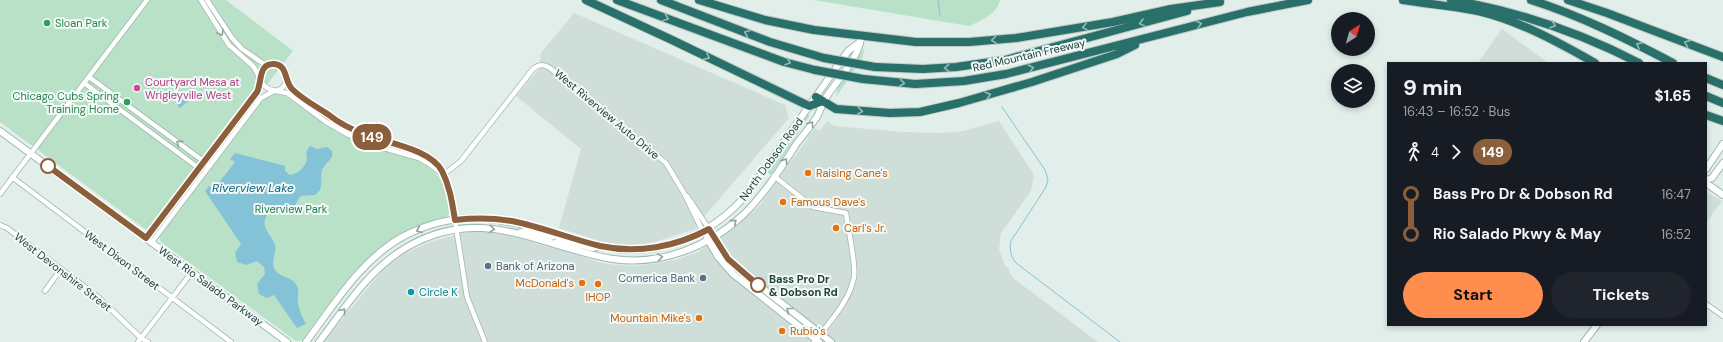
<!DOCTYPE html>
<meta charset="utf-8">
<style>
:root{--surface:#171b24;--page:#20242c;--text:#f1f3f6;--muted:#9ea1a6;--accent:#ff8d4e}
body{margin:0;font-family:"DM Sans",sans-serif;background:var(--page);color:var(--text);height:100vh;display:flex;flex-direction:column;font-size:15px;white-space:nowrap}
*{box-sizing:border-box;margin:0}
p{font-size:13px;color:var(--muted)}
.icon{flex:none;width:22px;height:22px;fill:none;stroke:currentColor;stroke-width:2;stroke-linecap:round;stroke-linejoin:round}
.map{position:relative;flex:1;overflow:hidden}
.sheet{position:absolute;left:1387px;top:62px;width:320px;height:264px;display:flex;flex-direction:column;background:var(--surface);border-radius:0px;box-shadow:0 2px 6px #0003}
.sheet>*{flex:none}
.badge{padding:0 8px;border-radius:13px;font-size:14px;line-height:26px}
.needle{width:26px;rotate:37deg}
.buttons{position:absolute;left:1331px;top:12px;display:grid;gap:8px}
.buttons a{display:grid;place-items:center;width:44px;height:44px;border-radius:50%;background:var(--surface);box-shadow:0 2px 6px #0003;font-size:20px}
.map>.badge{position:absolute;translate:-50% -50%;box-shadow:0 0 0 2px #fff}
.legs{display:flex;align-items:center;gap:6px;height:44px;padding:0 16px;font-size:13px}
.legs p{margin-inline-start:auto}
.overview{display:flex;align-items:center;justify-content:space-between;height:68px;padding:0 16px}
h1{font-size:22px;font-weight:700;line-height:30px}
.button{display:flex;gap:8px;margin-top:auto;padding:8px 16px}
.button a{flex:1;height:46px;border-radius:24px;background:var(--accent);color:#111;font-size:16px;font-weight:700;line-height:46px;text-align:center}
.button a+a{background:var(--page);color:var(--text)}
ul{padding:0 16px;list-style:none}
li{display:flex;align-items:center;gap:14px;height:40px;font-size:15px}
li i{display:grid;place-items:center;width:6px;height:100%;margin:0 5px;background:currentColor}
li i::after{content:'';width:10px;height:10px;margin:-5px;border:3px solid;border-radius:50%;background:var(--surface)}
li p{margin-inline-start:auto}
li:first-child i{background:linear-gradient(#0000 50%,currentColor 0)}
li:last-child i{background:linear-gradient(currentColor 50%,#0000 0)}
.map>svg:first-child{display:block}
.built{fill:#cfded9}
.green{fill:#b8e1c7}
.water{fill:#84c2d8}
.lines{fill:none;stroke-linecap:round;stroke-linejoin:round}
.stream{stroke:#84c2d8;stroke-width:1}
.street-casing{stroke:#a3b6b1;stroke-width:6}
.secondary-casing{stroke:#9ebab4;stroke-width:8}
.highway-casing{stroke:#c0cac8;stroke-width:10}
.street{stroke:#fff;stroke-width:4.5}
.secondary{stroke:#fff;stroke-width:6}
.highway{stroke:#287069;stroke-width:8}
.highway-bridge-casing{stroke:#c0cac8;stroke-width:10;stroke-linecap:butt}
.highway-bridge{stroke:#287069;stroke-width:8}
.oneway{stroke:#97bbb7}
.oneway2{stroke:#8fa09d}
.line-1-casing{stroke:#fff;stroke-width:9}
.line-1{stroke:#8b5e3c;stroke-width:6}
.leisure-dot{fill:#2e9e5b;stroke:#f2f9f7;stroke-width:1.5}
.hotel-dot{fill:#d1479c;stroke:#f2f9f7;stroke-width:1.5}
.stop-1-dot{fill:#fff;stroke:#8b5e3c;stroke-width:2}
.food-dot{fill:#e8710a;stroke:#f2f9f7;stroke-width:1.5}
.service-dot{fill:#5c6f8a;stroke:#f2f9f7;stroke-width:1.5}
.culture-dot{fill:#0f9aa8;stroke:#f2f9f7;stroke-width:1.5}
.labels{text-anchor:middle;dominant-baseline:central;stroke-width:4;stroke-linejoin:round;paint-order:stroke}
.leisure-label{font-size:11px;fill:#27864d;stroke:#f2f9f7;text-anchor:start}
.street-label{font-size:11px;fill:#1f403b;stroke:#f2f9f7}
.hotel-label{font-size:11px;fill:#b23c85;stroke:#f2f9f7;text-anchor:start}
.food-label{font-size:11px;fill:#c56008;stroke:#f2f9f7;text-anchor:start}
.park-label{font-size:11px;fill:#257c50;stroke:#f2f9f7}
.service-label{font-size:11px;fill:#4e5e75;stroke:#f2f9f7;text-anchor:start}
.stop-label{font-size:11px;font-weight:bold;fill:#1f403b;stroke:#f2f9f7;text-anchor:start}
.culture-label{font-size:11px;fill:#0d838f;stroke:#f2f9f7;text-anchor:start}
.water-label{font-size:12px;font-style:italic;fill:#136483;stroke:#f2f9f7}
</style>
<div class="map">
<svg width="1723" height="342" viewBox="0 0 1723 342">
<rect width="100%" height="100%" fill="#e1eee9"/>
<path class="built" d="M574 13 785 105 789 118 697 225 695 229 645 245 630 246 603 242 559 228 581 149 516 96 539 69 541 53Z
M1502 29 1548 63H1478Z
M827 121 834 126 903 132 942 133 964 131 999 121 1034 175 1031 191 1001 233 999 249 1004 264 1010 270 1009 272 1013 278 1098 342H323L386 266 395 260 405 253 433 241 467 232H485L513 236 548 247 558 249 602 263 617 265 635 266 676 260 698 252 732 229 759 206 815 128 820 131Z
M1708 193 1722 201 1706 223V194Z"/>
<path class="green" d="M0 0H226L293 51 152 234 0 122Z
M814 0H1000C996 15 982 20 969 26Z
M865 47 862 59 836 97 838 87Z
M278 93 283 95C304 109 324 125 347 136 381 153 440 152 448 198 448 204 451 210 448 216 433 222 417 225 402 233 359 257 332 301 303 339L299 341H296L161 242 159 237 261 100 274 94Z
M807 115H810L771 175 767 172Z"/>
<path class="water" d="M188 91 190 93 188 101 180 108 178 106V97H180V94H185Z
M310 146 317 149 327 147 332 151C334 159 327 161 323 168 319 175 323 182 320 190L315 195 301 196C297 199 297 206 292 208 283 212 276 203 267 215 259 228 272 234 275 245 277 254 269 263 276 271 282 279 292 276 297 286 299 291 298 294 298 298 297 306 302 317 306 324L297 328 274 295 267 298 259 294 257 284 265 274 264 267 257 261 246 265 237 262 235 253 241 244 205 191 209 186 214 189 235 162 230 159 235 153 285 166V171L290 175C301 173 310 163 306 152Z"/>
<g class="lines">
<path class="stream" d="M938 0 940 15
M1002 107 1045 170 1048 179 1046 187 1011 241C1009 249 1011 257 1016 263L1120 342"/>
<defs>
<path id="street" d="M201 0 229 45 253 66 260 78
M207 0 232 38 242 49 264 64H276L282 67 286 72 291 88 326 113 337 121 360 133 424 155 439 167 451 195 467 297 485 342
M270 64C242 76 281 108 287 78
M89 77 210 166
M84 83 200 169
M275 91 287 93 326 122 349 135 373 145 419 158 431 165 442 174
M443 175 461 161 533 69C539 64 544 64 550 68L666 163 684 193 703 232
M774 176 813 207 846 213C848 231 856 261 854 277 850 301 828 324 814 342
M12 177 231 342
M0 194 147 0
M687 196 709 229
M0 225 7 228 98 297 141 338 148 342
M146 238 257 92 260 80
M152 242 261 98 274 91
M45 291 61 269
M1706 304 1723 316
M138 342 192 272"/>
<path id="secondary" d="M0 131 287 342
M1706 169 1723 144
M1706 180 1712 178 1723 163
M1706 183 1723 195
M521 232 528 231 551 237 558 234
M712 235 723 253 738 269 831 342
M707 238 718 257 733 274 819 342
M554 244 559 240 593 248 599 246
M306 342C334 305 361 259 404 236 476 198 530 230 601 246 657 259 710 237 747 194L848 51 860 42
M319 342C345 308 369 269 407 247 483 203 539 247 613 259 660 266 708 247 742 216 764 195 781 168 797 143 804 134 812 125 818 115 821 108 823 102 827 96 839 78 857 60 861 39
M1584 342 1597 325"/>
<path id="highway" d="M586 0 672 40 809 106 823 101
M617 0 784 62 815 70
M661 0 770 42 824 58
M699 0 765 20 814 30 916 42H969L1016 38 1113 22 1171 9 1220 2
M1403 0C1428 4 1453 6 1478 11 1520 21 1558 42 1595 63
M1451 0C1517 11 1579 32 1639 63
M1531 0C1581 16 1627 39 1673 63
M1568 0 1607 13 1723 57
M875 67 923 69 956 67 1005 60 1187 11
M1706 78 1723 85
M863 79 915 84 964 81 1006 74 1247 12 1308 0
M1706 96 1723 103
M816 97 836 109 890 113 920 112 959 103 1032 82 1117 54 1135 45
M1706 115 1723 121"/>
</defs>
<use href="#street" class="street-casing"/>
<use href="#secondary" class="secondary-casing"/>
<use href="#highway" class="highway-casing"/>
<use href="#street" class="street"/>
<use href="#secondary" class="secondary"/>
<use href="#highway" class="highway"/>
<defs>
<path id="highway-bridge" d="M824 58 875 67
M815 70 863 79"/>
</defs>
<use href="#highway-bridge" class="highway-bridge-casing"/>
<use href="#highway-bridge" class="highway-bridge"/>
</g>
<defs><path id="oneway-chevron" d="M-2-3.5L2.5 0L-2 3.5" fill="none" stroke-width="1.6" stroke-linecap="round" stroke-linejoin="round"/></defs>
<g class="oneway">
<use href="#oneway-chevron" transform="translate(666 18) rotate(19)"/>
<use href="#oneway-chevron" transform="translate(1142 23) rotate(165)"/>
<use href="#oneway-chevron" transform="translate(1199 24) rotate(-14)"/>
<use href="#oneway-chevron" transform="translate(1553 25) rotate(19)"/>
<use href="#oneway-chevron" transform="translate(1085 27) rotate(170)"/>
<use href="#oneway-chevron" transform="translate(747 33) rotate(-159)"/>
<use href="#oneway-chevron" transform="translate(994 40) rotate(175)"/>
<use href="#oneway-chevron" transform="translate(1687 43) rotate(-159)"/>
<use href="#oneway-chevron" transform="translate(1639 45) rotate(-153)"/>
<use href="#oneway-chevron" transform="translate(707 57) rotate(26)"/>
<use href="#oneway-chevron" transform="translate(788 62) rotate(17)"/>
<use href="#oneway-chevron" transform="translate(947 68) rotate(176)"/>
<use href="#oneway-chevron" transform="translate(1031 68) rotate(-14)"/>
<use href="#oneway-chevron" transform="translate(902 83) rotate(6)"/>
<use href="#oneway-chevron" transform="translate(988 95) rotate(-16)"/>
<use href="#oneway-chevron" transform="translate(860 111) rotate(6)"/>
</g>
<g class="oneway2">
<use href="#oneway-chevron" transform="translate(221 33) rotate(61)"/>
<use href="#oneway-chevron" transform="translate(811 124) rotate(-54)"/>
<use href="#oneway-chevron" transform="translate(179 143) rotate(-144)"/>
<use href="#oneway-chevron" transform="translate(785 161) rotate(-55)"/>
<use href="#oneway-chevron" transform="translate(734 222) rotate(-40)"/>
<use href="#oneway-chevron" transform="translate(492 229) rotate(5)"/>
<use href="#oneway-chevron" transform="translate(419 230) rotate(157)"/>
<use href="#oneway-chevron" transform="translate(660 257) rotate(-9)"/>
<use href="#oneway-chevron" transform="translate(789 310) rotate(-142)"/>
<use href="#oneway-chevron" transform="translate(343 311) rotate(-52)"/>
</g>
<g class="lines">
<defs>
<path id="line-1" d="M48 166 146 238 257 92C262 83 258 64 273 64 288 64 284 81 292 89 302 99 317 107 329 115 340 124 353 130 366 135 387 143 430 149 442 171 450 187 452 202 455 220 474 218 493 218 512 221 542 227 571 239 600 246 637 254 676 247 709 229L728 259 758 285"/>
</defs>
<use href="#line-1" class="line-1-casing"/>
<use href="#line-1" class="line-1"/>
</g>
<g class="leisure-dot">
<circle cx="47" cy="23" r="4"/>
<circle cx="127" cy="102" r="4"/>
</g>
<circle class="hotel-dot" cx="137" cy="88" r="4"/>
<g class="stop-1-dot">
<circle cx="48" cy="166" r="7"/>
<circle cx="758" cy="285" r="7"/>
</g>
<g class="food-dot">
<circle cx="808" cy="173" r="4"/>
<circle cx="783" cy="202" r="4"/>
<circle cx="836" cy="228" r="4"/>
<circle cx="582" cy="283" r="4"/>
<circle cx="598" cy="284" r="4"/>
<circle cx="699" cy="318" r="4"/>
<circle cx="782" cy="331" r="4"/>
</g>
<g class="service-dot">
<circle cx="488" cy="266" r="4"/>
<circle cx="703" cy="278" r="4"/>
</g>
<circle class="culture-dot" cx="411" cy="292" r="4"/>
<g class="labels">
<g class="leisure-label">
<text x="55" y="23">Sloan Park</text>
<text x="119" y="96" text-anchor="end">Chicago Cubs Spring<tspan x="119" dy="13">Training Home</tspan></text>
</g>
<g class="street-label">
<text transform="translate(1029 55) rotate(-13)">Red Mountain Freeway</text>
<text transform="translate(607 114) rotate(40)">West Riverview Auto Drive</text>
<text transform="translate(771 159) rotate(-54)">North Dobson Road</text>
<text transform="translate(122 260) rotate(37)">West Dixon Street</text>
<text transform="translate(63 272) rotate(38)">West Devonshire Street</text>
<text transform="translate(211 286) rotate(36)">West Rio Salado Parkway</text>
</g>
<g class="hotel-label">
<text x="145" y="82">Courtyard Mesa at<tspan x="145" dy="13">Wrigleyville West</tspan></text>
</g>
<g class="food-label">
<text x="816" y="173">Raising Cane's</text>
<text x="791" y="202">Famous Dave's</text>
<text x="844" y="228">Carl's Jr.</text>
<text x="574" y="283" text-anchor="end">McDonald's</text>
<text x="598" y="297" text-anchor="middle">IHOP</text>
<text x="691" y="318" text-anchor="end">Mountain Mike's</text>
<text x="790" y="331">Rubio's</text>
</g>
<g class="park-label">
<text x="291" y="209">Riverview Park</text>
</g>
<g class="service-label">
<text x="496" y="266">Bank of Arizona</text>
<text x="695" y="278" text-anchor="end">Comerica Bank</text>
</g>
<g class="stop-label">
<text x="769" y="279">Bass Pro Dr<tspan x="769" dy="13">&amp; Dobson Rd</tspan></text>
</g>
<g class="culture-label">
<text x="419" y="292">Circle K</text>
</g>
<g class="water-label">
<text x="253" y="188">Riverview Lake</text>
</g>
</g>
</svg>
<div class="buttons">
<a><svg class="needle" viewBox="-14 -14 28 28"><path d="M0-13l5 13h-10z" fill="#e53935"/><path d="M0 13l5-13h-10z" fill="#9ea1a6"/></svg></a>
<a><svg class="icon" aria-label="layers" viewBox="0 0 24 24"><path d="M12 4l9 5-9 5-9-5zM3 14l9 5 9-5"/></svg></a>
</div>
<b class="badge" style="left:372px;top:137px;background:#8b5e3c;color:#fff">149</b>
<section class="sheet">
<div class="overview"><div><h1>9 min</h1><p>16:43 – 16:52 · Bus</p></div><b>$1.65</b></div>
<div class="legs"><svg class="icon" aria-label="walk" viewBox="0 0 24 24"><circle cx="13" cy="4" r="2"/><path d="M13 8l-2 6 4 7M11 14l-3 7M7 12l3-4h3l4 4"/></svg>4<svg class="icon" aria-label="forward" viewBox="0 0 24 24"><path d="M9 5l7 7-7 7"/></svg><b class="badge" style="background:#8b5e3c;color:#fff">149</b></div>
<ul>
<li><i style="color:#8b5e3c"></i><b>Bass Pro Dr &amp; Dobson Rd</b><p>16:47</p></li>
<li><i style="color:#8b5e3c"></i><b>Rio Salado Pkwy &amp; May</b><p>16:52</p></li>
</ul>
<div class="button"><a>Start</a><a>Tickets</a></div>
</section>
</div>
